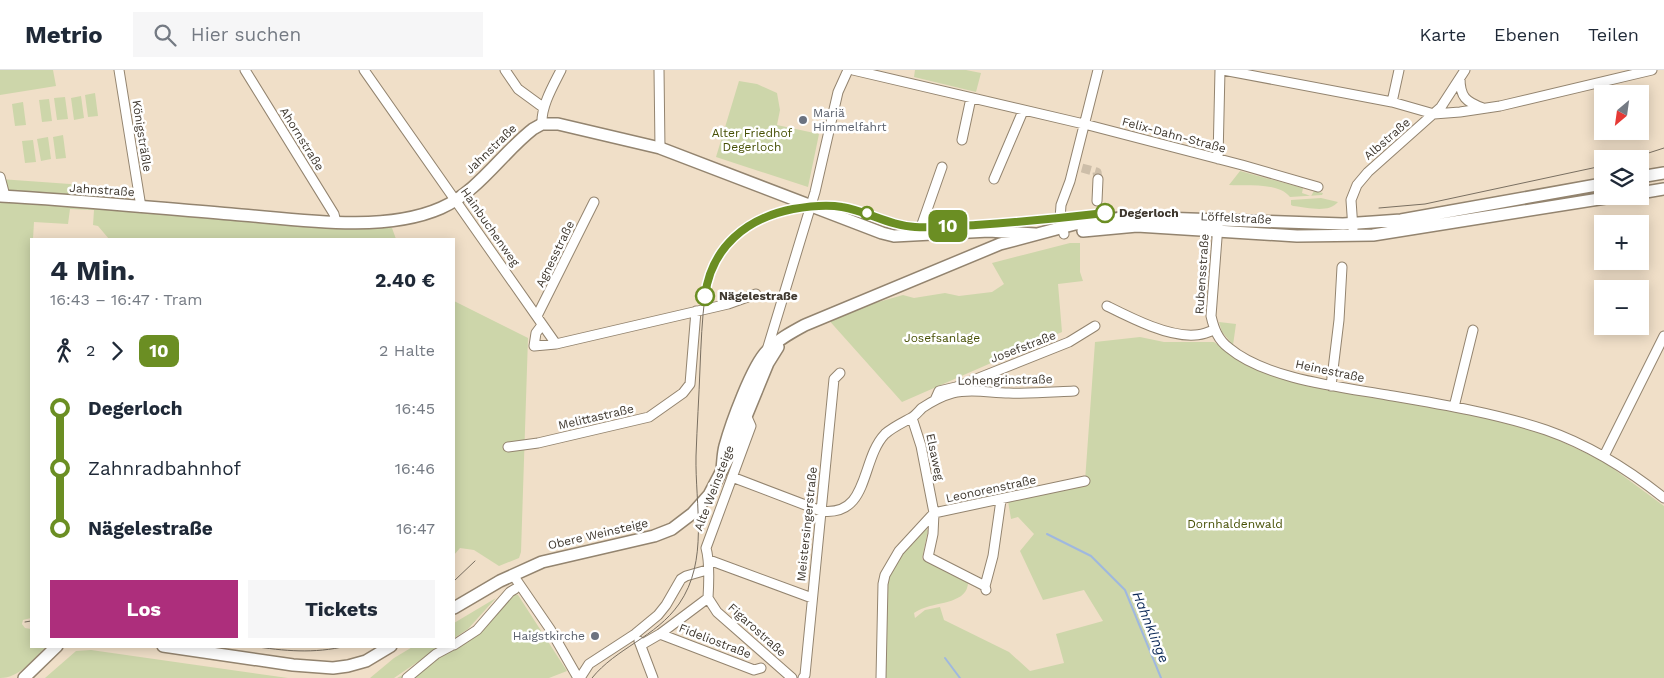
<!DOCTYPE html>
<html lang="de">
<meta charset="utf-8">
<style>
:root{--surface:#fff;--page:#f6f6f7;--text:#1f2937;--muted:#747a83;--line:#e0e1e3;--accent:#ad2e7c}
body{margin:0;font-family:"Work Sans",sans-serif;background:var(--page);color:var(--text);height:100vh;display:flex;flex-direction:column;font-size:19px;white-space:nowrap}
*{box-sizing:border-box;margin:0}
p{font-size:16px;color:var(--muted)}
.icon{flex:none;width:28px;height:28px;fill:none;stroke:currentColor;stroke-width:2;stroke-linecap:round;stroke-linejoin:round}
.map{position:relative;flex:1;overflow:hidden}
.drawer{position:absolute;left:30px;top:168px;width:425px;height:410px;display:flex;flex-direction:column;background:var(--surface);border-radius:0px;box-shadow:0 2px 12px #0003}
.drawer>*{flex:none}
.badge{padding:0 10px;border-radius:8px;font-size:18px;line-height:32px}
.needle{width:32px;rotate:209deg}
.controls{position:absolute;left:1594px;top:15px;display:grid;gap:10px}
.controls a{display:grid;place-items:center;width:55px;height:55px;border-radius:0px;background:var(--surface);box-shadow:0 2px 12px #0003;font-size:25px}
.map>.badge{position:absolute;translate:-50% -50%;box-shadow:0 0 0 2px #fff}
.legs{display:flex;align-items:center;gap:8px;height:55px;padding:0 20px;font-size:16px}
.legs p{margin-inline-start:auto}
.headline{display:flex;align-items:center;justify-content:space-between;height:85px;padding:0 20px}
h1{font-size:28px;font-weight:700;line-height:38px}
.cta{display:flex;gap:10px;margin-top:auto;padding:10px 20px}
.cta a{flex:1;height:58px;border-radius:0px;background:var(--accent);color:#fff;font-size:20px;font-weight:700;line-height:58px;text-align:center}
.cta a+a{background:var(--page);color:var(--text)}
ul{padding:0 20px;list-style:none}
li{display:flex;align-items:center;gap:18px;height:60px;font-size:19px}
li i{display:grid;place-items:center;width:8px;height:100%;margin:0 6px;background:currentColor}
li i::after{content:'';width:12px;height:12px;margin:-6px;border:4px solid;border-radius:50%;background:var(--surface)}
li p{margin-inline-start:auto}
li:first-child i{background:linear-gradient(#0000 50%,currentColor 0)}
li:last-child i{background:linear-gradient(currentColor 50%,#0000 0)}
header{display:flex;align-items:center;gap:30px;box-sizing:border-box;height:70px;padding:0 25px;background:var(--surface);border-bottom:1px solid var(--line)}
header strong{font-size:24px}
nav{display:flex;gap:28px;margin-inline-start:auto;font-size:18px}
.search{width:350px;height:45px;background:var(--page);display:flex;align-items:center;gap:12px;box-sizing:border-box;padding:0 18px;border-radius:0px;color:var(--muted);font-size:19px}
.map>svg:first-child{display:block}
.green{fill:#cdd6aa}
.lines{fill:none;stroke-linecap:round;stroke-linejoin:round}
.stream{stroke:#9fb8df;stroke-width:2}
.minor-tunnel{stroke:#cdbea9;stroke-width:9;stroke-dasharray:9 4.5;stroke-linecap:butt}
.minor-casing{stroke:#93846f;stroke-width:11}
.major-casing{stroke:#93846f;stroke-width:14}
.minor{stroke:#fff;stroke-width:9}
.major{stroke:#fff;stroke-width:11}
.tram{stroke:#796f61;stroke-width:1}
.line-1-casing{stroke:#fff;stroke-width:11}
.line-1{stroke:#6b8e23;stroke-width:8}
.worship-dot{fill:#6b7280;stroke:#fff;stroke-width:2}
.stop-1-dot{fill:#fff;stroke:#6b8e23;stroke-width:2.5}
.labels{text-anchor:middle;dominant-baseline:central;stroke-width:5;stroke-linejoin:round;paint-order:stroke}
.worship-label{font-size:12px;fill:#5b616d;stroke:#fff;text-anchor:start}
.park-label{font-size:12px;fill:#475005;stroke:#fff}
.street-label{font-size:12px;fill:#3f382f;stroke:#fff}
.stop-label{font-size:12px;font-weight:bold;fill:#3f382f;stroke:#fff;text-anchor:start}
.water-label{font-size:14px;font-style:italic;fill:#0a2857;stroke:#fff}
</style>
<header>
<strong>Metrio</strong>
<div class="search"><svg class="icon" aria-label="search" viewBox="0 0 24 24"><circle cx="10" cy="10" r="6"/><path d="M15 15l6 6"/></svg>Hier suchen</div>
<nav><a>Karte</a><a>Ebenen</a><a>Teilen</a></nav>
</header>
<div class="map">
<svg width="1664" height="608" viewBox="0 0 1664 608">
<rect width="100%" height="100%" fill="#f0dfc8"/>
<path class="green" d="M0 0H53L56 16 0 25Z
M915 0H966L981 3 976 22 914 7Z
M739 11 757 14 777 23 780 40 777 55 819 64 808 117 716 87Z
M95 23 98 46 88 47 85 25Z
M81 26 84 48 74 50 71 28Z
M65 27 68 49 57 50 54 28Z
M49 29 52 51 42 52 39 30Z
M23 32 26 55 15 56 12 34Z
M63 65 66 88 56 89 53 67Z
M48 67 51 89 41 91 37 69Z
M33 70 36 92 25 93 22 71Z
M1240 101 1303 118 1302 123 1311 126 1314 121 1323 123 1322 125 1290 127C1278 112 1247 116 1229 115Z
M0 109 98 116 103 121V140L144 139 327 155 392 158 396 169H109L98 156 93 155 94 140 70 139 68 154 34 152 33 169H31V548L23 550 22 554 25 558 31 559V576H47C33 589 20 608 0 608Z
M1321 128 1338 132C1328 144 1307 137 1293 136L1291 135V130Z
M1070 173H1080V202L1083 211 1058 214 1062 262 902 332 826 247 903 225 914 228 945 223 959 226 992 222 1004 214 992 193Z
M454 231 528 268 521 482 519 488 499 496 474 480 460 478 454 485Z
M1219 252 1236 254 1233 275 1222 262Z
M1140 267 1164 272H1214L1239 290 1263 302 1356 324 1457 341 1543 363 1603 391 1664 436V608H885L887 516C893 492 909 476 926 459L928 460 922 489 968 512C968 533 939 532 924 538 920 539 917 541 914 543L915 548 925 540 940 537 944 550 1009 582 1030 601 1064 593 1056 564 1103 551 1084 520 1043 530 1020 481 1034 464 1018 447 1011 449 1008 431 1085 411 1095 272Z
M510 524 518 525 567 601 549 608H397L468 570Z
M496 528 468 559 454 568V553Z
M414 576H441L394 608H370L394 588Z
M91 580 288 608H45L76 581Z"/>
<g class="lines">
<path class="stream" d="M1047 464 1091 486 1125 520 1161 608
M945 588 960 608"/>
<path class="minor-tunnel" d="M1082 98 1097 102 1098 109"/>
<defs>
<path id="minor" d="M119 0 141 137
M245 0 334 144 336 152
M364 0 556 274
M505 0 518 19 544 38
M659 0 660 78
M853 0 1088 55 1242 95 1318 117
M1223 0 1392 32 1434 44 1460 42 1500 36 1652 0
M1460 8C1460 27 1466 32 1483 38
M1392 32 1399 0
M542 54C541 36 553 16 561 0
M962 70 971 28
M1218 89 1220 0
M0 107 5 126
M994 109 1023 41
M1097 131 1098 109
M1218 155 1211 246C1214 259 1218 270 1229 278 1266 309 1341 317 1387 325 1440 334 1495 343 1546 360 1589 375 1629 400 1664 428
M1353 159 1351 130 1357 115 1368 102 1441 37 1465 0
M1064 164 1060 149 1061 135 1070 111 1098 0
M921 165 922 154 942 97
M1107 236C1131 248 1168 267 1195 265 1202 265 1208 262 1214 260
M537 246 594 132
M542 255 536 263 534 276 556 274 728 234 756 224
M767 280 815 122 838 22 848 0
M1331 316 1339 250 1342 197
M935 330 939 321 956 317 1069 272 1095 256
M1454 337 1473 260
M912 348 921 376 934 443 933 464 928 487 985 516
M508 377 538 373 649 347 683 323 690 314 696 241
M1604 386 1664 266
M732 407 821 441C870 447 860 390 885 364 893 357 902 353 911 348 915 346 918 342 922 338 931 332 942 326 953 323 970 318 991 323 1009 323 1031 324 1053 322 1074 321
M709 490 812 528
M513 505 550 559 578 608
M986 520 985 516 993 486 1001 430
M708 528C709 512 710 492 706 478L751 356 747 347
M708 528 717 542 792 608
M660 564 754 600 761 598
M639 571 653 608
M454 575 477 560 510 522 515 519
M641 575 660 564 708 528
M407 608 436 584 451 576
M580 608 589 594 635 564 658 545 666 535 681 509 686 506 707 500
M803 608 805 605 834 309 840 303
M881 608 883 514 885 505 899 481 934 443 1085 411"/>
<path id="major" d="M1640 107 1664 103
M1640 123 1664 119
M0 126C77 130 154 138 231 144 294 149 382 164 441 138 478 122 502 83 533 59L542 54H558L660 78 882 163 894 166 989 161 1035 164
M1083 161 1137 156 1297 166 1373 165 1618 126
M722 399C723 391 723 383 725 376 731 354 752 296 767 281 777 270 792 262 805 255L1000 174 1075 154 1131 147 1343 154 1373 152 1401 150 1602 114
M454 538 500 511 542 492 654 466 672 459 693 443 709 425 731 383 768 293 778 277
M163 576 293 595 333 598 348 596 366 591 391 576
M24 608 57 576"/>
</defs>
<use href="#minor" class="minor-casing"/>
<use href="#major" class="major-casing"/>
<use href="#minor" class="minor"/>
<use href="#major" class="major"/>
<path class="tram" d="M1630 89 1664 78
M1379 138 1425 134 1602 96
M454 511 475 491
M25 552 31 551
M251 576C285 581 313 584 347 576
M592 608C616 578 656 567 679 534 709 491 695 435 696 386 697 356 699 327 700 298 701 274 702 249 705 226 712 176 746 149 793 139 809 136 825 134 842 137 869 141 894 158 922 157 993 156 1064 148 1134 140"/>
</g>
<g class="lines">
<defs>
<path id="line-1" d="M705 226C711 177 747 148 793 139 810 136 826 134 842 137 867 141 890 156 915 157 935 158 956 156 976 155 1019 152 1062 148 1105 143"/>
</defs>
<use href="#line-1" class="line-1-casing"/>
<use href="#line-1" class="line-1"/>
</g>
<g class="worship-dot">
<circle cx="803" cy="50" r="5"/>
<circle cx="595" cy="566" r="5"/>
</g>
<g class="stop-1-dot">
<circle cx="867" cy="143" r="6"/>
<circle cx="1105" cy="143" r="9"/>
<circle cx="705" cy="226" r="9"/>
</g>
<g class="labels">
<g class="worship-label">
<text x="813" y="43">Mariä<tspan x="813" dy="14">Himmelfahrt</tspan></text>
<text x="585" y="566" text-anchor="end">Haigstkirche</text>
</g>
<g class="park-label">
<text x="752" y="63">Alter Friedhof<tspan x="752" dy="14">Degerloch</tspan></text>
<text x="942" y="268">Josefsanlage</text>
<text x="1235" y="454">Dornhaldenwald</text>
</g>
<g class="street-label">
<text transform="translate(1174 65) rotate(15)">Felix-Dahn-Straße</text>
<text transform="translate(142 66) rotate(81)">Königsträßle</text>
<text transform="translate(302 69) rotate(58)">Ahornstraße</text>
<text transform="translate(1387 69) rotate(-41)">Albstraße</text>
<text transform="translate(491 79) rotate(-44)">Jahnstraße</text>
<text transform="translate(102 120) rotate(4)">Jahnstraße</text>
<text transform="translate(1236 148) rotate(3)">Löffelstraße</text>
<text transform="translate(490 157) rotate(55)">Hainbuchenweg</text>
<text transform="translate(555 184) rotate(-64)">Agnesstraße</text>
<text transform="translate(1202 204) rotate(-86)">Rubensstraße</text>
<text transform="translate(1023 277) rotate(-21)">Josefstraße</text>
<text transform="translate(1330 301) rotate(12)">Heinestraße</text>
<text transform="translate(1005 310) rotate(-1)">Lohengrinstraße</text>
<text transform="translate(596 347) rotate(-13)">Melittastraße</text>
<text transform="translate(935 387) rotate(78)">Elsaweg</text>
<text transform="translate(714 418) rotate(-69)">Alte Weinsteige</text>
<text transform="translate(991 419) rotate(-12)">Leonorenstraße</text>
<text transform="translate(807 454) rotate(-84)">Meistersingerstraße</text>
<text transform="translate(598 464) rotate(-13)">Obere Weinsteige</text>
<text transform="translate(757 560) rotate(42)">Figarostraße</text>
<text transform="translate(715 571) rotate(21)">Fideliostraße</text>
</g>
<g class="stop-label">
<text x="1119" y="143">Degerloch</text>
<text x="719" y="226">Nägelestraße</text>
</g>
<g class="water-label">
<text transform="translate(1151 557) rotate(68)">Hahnklinge</text>
</g>
</g>
</svg>
<div class="controls">
<a><svg class="needle" viewBox="-14 -14 28 28"><path d="M0-13l5 13h-10z" fill="#e53935"/><path d="M0 13l5-13h-10z" fill="#747a83"/></svg></a>
<a><svg class="icon" aria-label="layers" viewBox="0 0 24 24"><path d="M12 4l9 5-9 5-9-5zM3 14l9 5 9-5"/></svg></a>
<a>+</a>
<a>−</a>
</div>
<b class="badge" style="left:948px;top:156px;background:#6b8e23;color:#fff">10</b>
<section class="drawer">
<div class="headline"><div><h1>4 Min.</h1><p>16:43 – 16:47 · Tram</p></div><b>2.40 €</b></div>
<div class="legs"><svg class="icon" aria-label="walk" viewBox="0 0 24 24"><circle cx="13" cy="4" r="2"/><path d="M13 8l-2 6 4 7M11 14l-3 7M7 12l3-4h3l4 4"/></svg>2<svg class="icon" aria-label="forward" viewBox="0 0 24 24"><path d="M9 5l7 7-7 7"/></svg><b class="badge" style="background:#6b8e23;color:#fff">10</b><p>2 Halte</p></div>
<ul>
<li><i style="color:#6b8e23"></i><b>Degerloch</b><p>16:45</p></li>
<li><i style="color:#6b8e23"></i><span>Zahnradbahnhof</span><p>16:46</p></li>
<li><i style="color:#6b8e23"></i><b>Nägelestraße</b><p>16:47</p></li>
</ul>
<div class="cta"><a>Los</a><a>Tickets</a></div>
</section>
</div>
